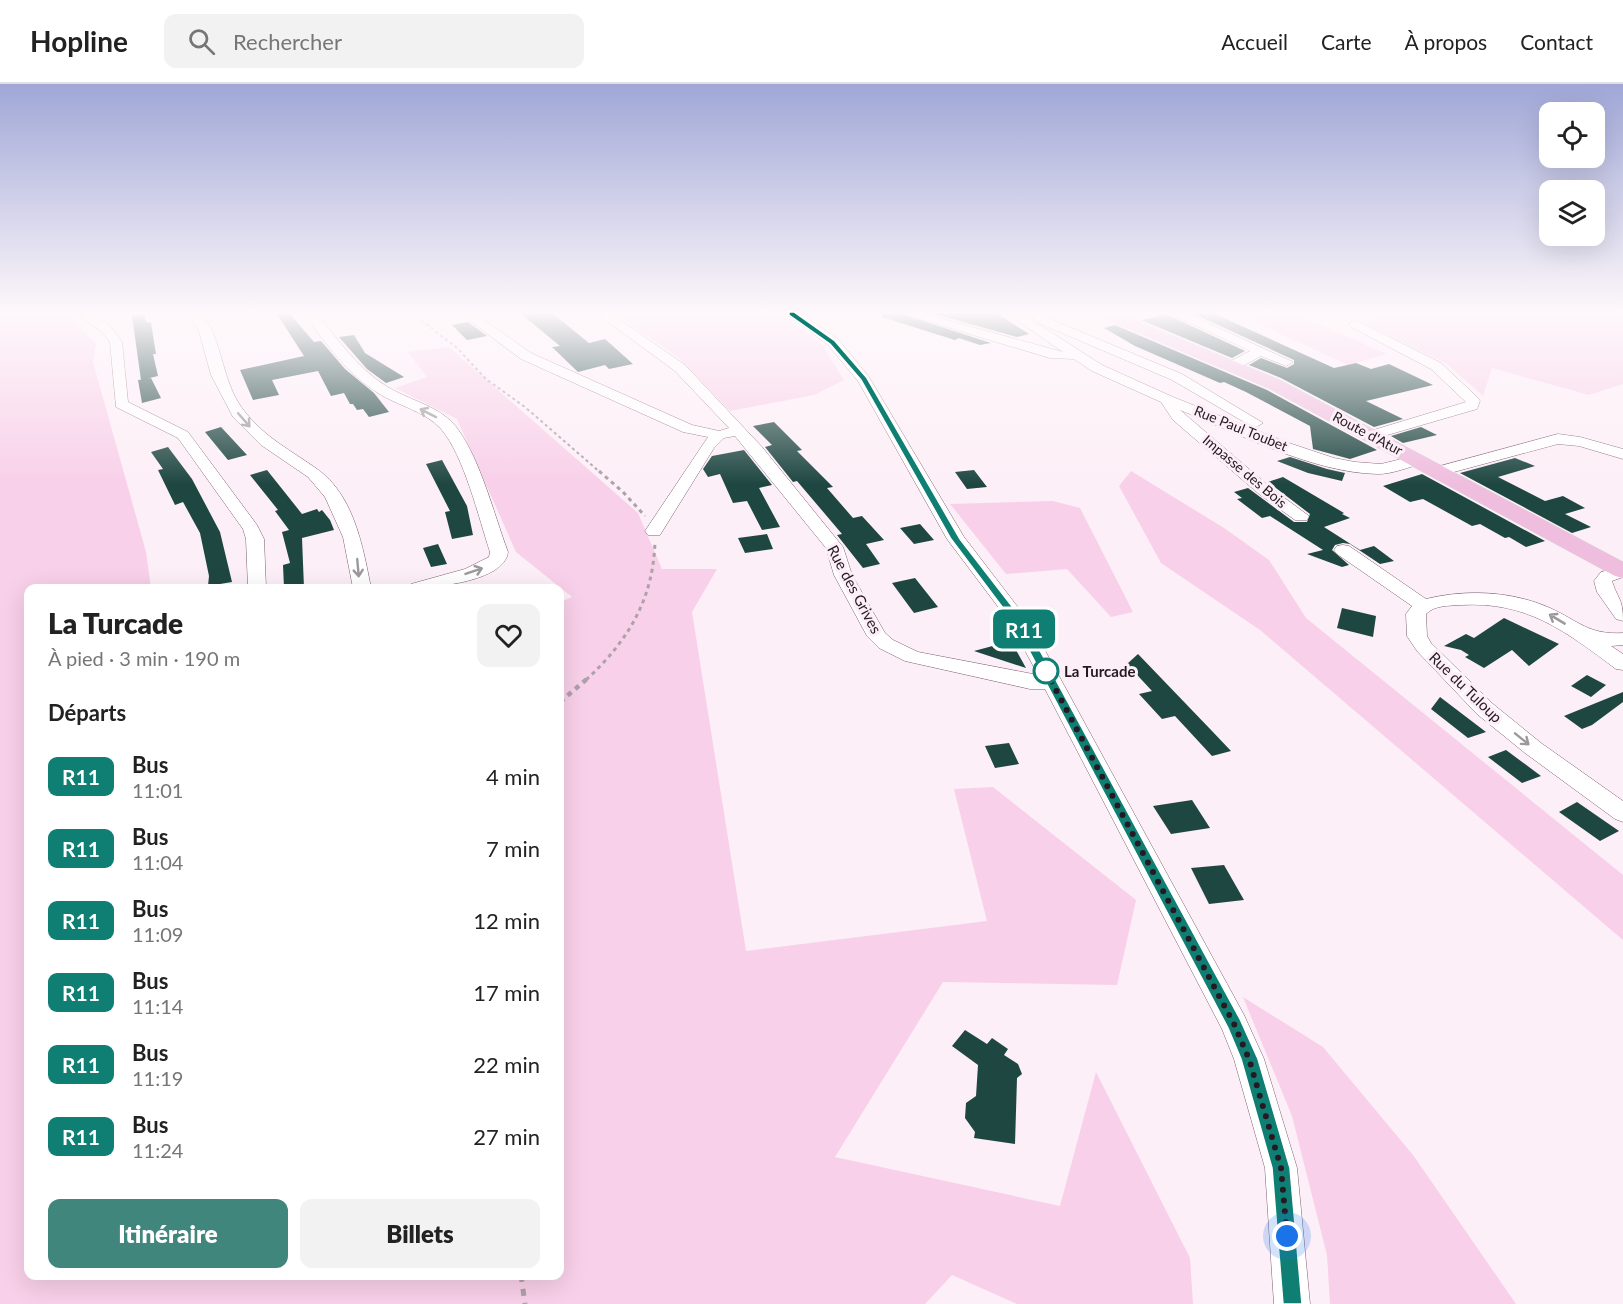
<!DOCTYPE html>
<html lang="fr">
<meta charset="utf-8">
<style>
:root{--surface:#fff;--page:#f2f2f2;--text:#222;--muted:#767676;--line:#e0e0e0;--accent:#41867d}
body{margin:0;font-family:Lato,sans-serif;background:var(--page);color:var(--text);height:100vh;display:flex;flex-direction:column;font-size:22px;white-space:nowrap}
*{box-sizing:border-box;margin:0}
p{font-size:20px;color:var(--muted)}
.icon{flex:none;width:33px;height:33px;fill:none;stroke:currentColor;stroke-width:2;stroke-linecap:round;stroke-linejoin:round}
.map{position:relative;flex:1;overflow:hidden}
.drawer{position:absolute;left:24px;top:500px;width:540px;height:696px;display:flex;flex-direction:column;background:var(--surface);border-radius:12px;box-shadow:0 6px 24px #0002}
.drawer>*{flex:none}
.badge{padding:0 12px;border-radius:9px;font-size:21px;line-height:39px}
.buttons{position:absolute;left:1539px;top:18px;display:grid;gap:12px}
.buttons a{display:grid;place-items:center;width:66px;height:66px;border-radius:12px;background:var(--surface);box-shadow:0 6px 24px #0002;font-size:30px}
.you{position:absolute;width:30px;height:30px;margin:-15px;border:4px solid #fff;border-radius:50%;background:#1a73e8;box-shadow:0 0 0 9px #1a73e833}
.map>.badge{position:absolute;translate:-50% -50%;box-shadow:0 0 0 3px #fff}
h2{padding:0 24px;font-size:22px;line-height:54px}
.round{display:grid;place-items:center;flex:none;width:63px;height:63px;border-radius:12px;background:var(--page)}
.head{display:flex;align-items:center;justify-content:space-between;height:102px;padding:0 24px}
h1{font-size:28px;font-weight:800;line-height:45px}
.action{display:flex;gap:12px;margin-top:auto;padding:12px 24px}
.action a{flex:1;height:69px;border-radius:12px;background:var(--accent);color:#fff;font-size:24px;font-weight:800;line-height:69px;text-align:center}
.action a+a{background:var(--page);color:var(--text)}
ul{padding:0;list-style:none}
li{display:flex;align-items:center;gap:18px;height:72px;padding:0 24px}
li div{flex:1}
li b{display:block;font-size:22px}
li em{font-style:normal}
li .badge{min-width:66px;font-weight:700;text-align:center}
header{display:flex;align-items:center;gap:36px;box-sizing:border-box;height:84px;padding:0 30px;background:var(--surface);border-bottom:2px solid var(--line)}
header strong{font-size:28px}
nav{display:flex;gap:33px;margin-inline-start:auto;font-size:21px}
.search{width:420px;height:54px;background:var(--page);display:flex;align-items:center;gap:15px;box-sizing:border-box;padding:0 21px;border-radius:12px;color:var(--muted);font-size:22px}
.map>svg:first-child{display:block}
.green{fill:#f8d0e9}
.building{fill:#1f4742}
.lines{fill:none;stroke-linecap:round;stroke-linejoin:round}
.minor-casing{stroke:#7d6072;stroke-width:1}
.major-casing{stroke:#d4d1d3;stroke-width:1}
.path-far3{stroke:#aea1a9;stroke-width:2;stroke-dasharray:3 3;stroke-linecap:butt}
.path-far2{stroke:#aea1a9;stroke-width:3;stroke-dasharray:4 4;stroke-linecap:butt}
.path-far1{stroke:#aea1a9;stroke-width:4.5;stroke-dasharray:5 5;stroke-linecap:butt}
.path{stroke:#aea1a9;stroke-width:5;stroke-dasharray:7 7;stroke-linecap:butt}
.minor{fill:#fff;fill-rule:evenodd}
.major{fill:#efbede;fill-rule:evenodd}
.oneway{stroke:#9d989c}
.line{fill:#107f73;stroke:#fff;stroke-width:1.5}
.walk{stroke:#261a22;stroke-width:6;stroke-dasharray:0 10.8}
.stop-dot{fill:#fff;stroke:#107f73;stroke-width:3}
.labels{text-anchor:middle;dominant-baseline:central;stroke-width:6;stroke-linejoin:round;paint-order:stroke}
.far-street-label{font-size:14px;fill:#261a22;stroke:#fdeff7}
.street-label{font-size:15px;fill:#261a22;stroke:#fdeff7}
.stop-label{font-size:15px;font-weight:bold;fill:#261a22;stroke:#fdeff7;text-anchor:start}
</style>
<header>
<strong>Hopline</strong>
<div class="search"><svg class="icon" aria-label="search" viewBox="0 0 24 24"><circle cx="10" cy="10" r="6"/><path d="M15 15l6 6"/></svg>Rechercher</div>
<nav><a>Accueil</a><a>Carte</a><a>À propos</a><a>Contact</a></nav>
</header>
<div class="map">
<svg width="1623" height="1220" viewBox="0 0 1623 1220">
<rect width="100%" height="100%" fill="#fdeff7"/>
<path class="green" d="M0 229H66L96 260 93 278 146 468 151 504H28V1191H560V518L572 513 516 468 457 335 395 304 427 293 408 268 449 263 638 429 662 485H717L692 528 746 867 987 837 954 705 993 703 1136 816 1117 901 943 898 835 1073 1060 1122 1096 988 1190 1174 1193 1220H1017L952 1191 925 1220H0Z
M614 229H780L821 260 844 296 814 311 730 327 679 274Z
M1235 229H1294L1387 270 1348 281Z
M1358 229H1623V300L1589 311 1492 284 1483 312 1447 280 1364 239 1372 235Z
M1131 387 1224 444 1269 476 1306 534 1623 791V856L1260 546 1161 479 1119 402Z
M1053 417 1080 424 1133 528 1111 533 1067 485 1006 490 950 420Z
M1243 913 1323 963 1413 1071 1516 1220H1330L1327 1171 1292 1032Z"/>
<path class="building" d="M289 229 314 258 321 257 345 285 374 309 389 328 369 333 363 325 357 326 353 320H350L344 309 331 312 318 287 272 296 279 311 253 316 240 286 304 272 277 230Z
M520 229H552L589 259 605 255 633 280 609 285 605 281 578 288 552 263 560 262Z
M882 229H898L991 259 980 261 959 254 955 256 882 233Z
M931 229H996L1029 250 1017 253Z
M1192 229H1213L1334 284 1356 279 1371 285 1389 280 1433 301 1366 317 1403 335 1374 343 1281 294 1249 281 1261 274 1287 284 1294 280V276Z
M144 230 146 238 151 239 156 270H153L158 292 141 296 132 232Z
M1167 230 1168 231 1245 267 1232 274 1141 236Z
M468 238 487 252 467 256 452 241Z
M1115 241 1267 306 1377 366 1350 375 1313 365 1310 342 1246 308 1224 298 1220 299 1135 262 1104 244Z
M354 251 365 269 404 293 386 299 367 285 339 253Z
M151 294 161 314 142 319 138 296Z
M774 338 802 366 797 367 833 403 827 404 853 434 862 432 884 456 866 460 880 480 863 484 837 451 842 450 797 397 793 398 765 363 772 361 753 342Z
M221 343 247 371 228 376 205 348Z
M1421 343 1437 351 1403 359 1391 352Z
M168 363 192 395 220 448 232 498 208 502 209 492 200 449 183 418 175 421 158 386 163 385 151 368Z
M744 366 772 401 759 404 780 443 762 446 747 417 733 419 720 390 708 393 703 385 712 372Z
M1290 373 1327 385 1345 389 1342 397 1308 389 1277 377Z
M1515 374 1535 382 1498 393 1545 417 1563 412 1585 424 1565 430 1591 443 1572 449 1460 389Z
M442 376 467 422 473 451 452 455 445 428 450 427 426 380Z
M267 386 302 430 317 425 319 428 322 426 330 436 334 446 302 454 304 504H284L283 481 290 479 282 448 289 446 275 427 278 426 250 391Z
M974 386 987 403 967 405 955 388Z
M1422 390 1545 457 1526 463 1509 453 1505 454 1480 440 1472 442 1423 415 1410 418 1383 402Z
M1283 393 1344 429 1342 430 1350 434 1324 443 1360 466 1374 462 1394 477 1380 480 1350 460 1343 459 1335 461 1332 466 1349 481 1342 483 1307 470 1323 466 1270 432 1262 434 1237 415 1242 414 1234 408 1248 404 1294 438H1307L1310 430 1268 398Z
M920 440 934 456 914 460 900 444Z
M767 450 773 465 745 469 738 454Z
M438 460 447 480 431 483 423 464Z
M915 494 938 523 914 529 892 499Z
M1342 524 1376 532 1373 553 1337 544Z
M1504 534 1559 560 1529 582 1512 566 1484 584 1465 573 1469 571 1461 566 1444 562 1466 550 1474 554Z
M1011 557 1026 584 974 567Z
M1138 570 1212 647 1231 667 1212 672 1175 632 1162 635 1139 610 1152 607 1127 580Z
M1587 591 1606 601 1591 613 1571 602Z
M1623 608V618L1592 641 1582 645 1564 632Z
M1440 613 1486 648 1468 654 1431 625Z
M1009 659 1019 680 995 684 985 662Z
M1506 666 1541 692 1522 699 1488 673Z
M1192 716 1210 744 1171 750 1153 722Z
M1577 718 1619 747 1600 757 1559 728Z
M1224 781 1244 816 1209 820 1191 784Z
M965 946 987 960 992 954 1008 965 1004 971 1018 980 1022 990 1017 994 1015 1060 974 1054 975 1048 965 1034 966 1019 976 1012 978 981 952 962Z"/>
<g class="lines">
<defs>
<path id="minor" d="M76 229H91L110 242 122 258 128 318 188 348 257 441 264 455 266 504H248L246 455 243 445 178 354 116 323 110 258 102 248Z
M185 229H198C202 234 208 238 210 243 224 270 224 302 245 328 264 353 292 367 317 385 354 411 363 463 371 504H353L343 453 325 413 308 393 261 361 233 333 211 291 198 244Z
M303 229H316C338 255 357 284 386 302 406 315 433 320 451 337 478 365 494 431 508 468 505 498 432 504 409 504L411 500 465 485 489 473 490 468C479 435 464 371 441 345 425 327 398 322 378 309 347 290 325 258 303 229Z
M460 229H474L531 269 692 341 719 347 729 344 675 287 596 229H610L685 281 762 363 843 463 852 491 885 549 893 556 918 568 1038 591 1011 540 947 455 858 297 828 261 786 229H800L838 255 869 293 964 453 1030 539 1244 931 1264 975 1297 1084 1310 1220H1274L1265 1084 1234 975 1222 945 1045 605H1030L905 577 879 564 867 552 834 491 826 464 735 352 724 354 714 364 660 451H648L645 447 708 353 683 348 521 275Z
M900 229H921L1063 268 1006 229H1021L1102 281 1173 313 1286 358 1334 374 1355 378 1381 380 1418 371 1426 376 1423 379C1409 383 1393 390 1378 390 1313 389 1240 350 1180 326L1271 404 1309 432 1307 436H1295L1259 410 1173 336 1161 318 1092 287 1074 275 1050 274Z
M1169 229H1186L1293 278 1286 282 1261 272 1239 284H1229L1227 281 1229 278 1250 267Z
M1038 230 1182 290 1263 339 1256 343 1251 342 1172 296 1034 237V231Z
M1355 236 1441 279 1478 314 1480 317 1477 325 1377 354H1367L1365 351 1367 348 1466 318 1431 285 1351 243 1349 240Z
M1558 350 1580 353 1623 365V375L1579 362 1558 360 1439 392 1431 387 1433 384Z
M1343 461 1349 462 1426 515C1466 505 1512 507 1550 524 1579 537 1588 551 1623 549V561L1611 562 1623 570V586L1616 585C1565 547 1527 517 1461 521 1448 522 1435 521 1426 530L1427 552 1431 559 1493 620 1541 659 1623 717V738L1615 735 1525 669 1477 630 1417 567 1407 552 1406 530 1412 522 1337 470 1334 466 1337 462Z
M1623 483V493L1612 497C1618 516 1623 514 1623 537L1616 535 1597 508 1594 497 1601 488Z"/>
<path id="major" d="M1096 229H1118L1280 296 1623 478V494L1615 492 1268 304 1099 232Z"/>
</defs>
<use href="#minor" class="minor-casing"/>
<use href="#major" class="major-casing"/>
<path class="path-far3" d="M412 229 457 264 486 295 525 323 601 389"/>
<path class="path-far2" d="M599 387 623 408 645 432
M586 596C628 557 653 516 655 458"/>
<path class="path-far1" d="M560 618 588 594"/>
<path class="path" d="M521 1191 525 1220"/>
<use href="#minor" class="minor"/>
<use href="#major" class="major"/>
</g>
<defs><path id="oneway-shaft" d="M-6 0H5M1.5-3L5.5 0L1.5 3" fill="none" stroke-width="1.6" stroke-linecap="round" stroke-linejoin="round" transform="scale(1.5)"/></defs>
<g class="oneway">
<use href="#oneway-shaft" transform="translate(428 329) rotate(-153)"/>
<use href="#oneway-shaft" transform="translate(244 336) rotate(49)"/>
<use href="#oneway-shaft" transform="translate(358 484) rotate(85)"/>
<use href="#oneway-shaft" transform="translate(474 487) rotate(-19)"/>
<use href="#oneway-shaft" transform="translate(1557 535) rotate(-149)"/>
<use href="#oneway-shaft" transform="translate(1522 655) rotate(39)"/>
</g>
<linearGradient id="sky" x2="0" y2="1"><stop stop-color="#a0a7d7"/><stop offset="0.57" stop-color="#fef8fb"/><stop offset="1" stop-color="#fef8fb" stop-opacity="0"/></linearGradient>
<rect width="1623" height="400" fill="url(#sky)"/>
<path class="line" d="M789 228H794L835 257 867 294 960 455 1025 539 1240 935 1258 975 1290 1084 1302 1220H1283L1272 1084 1241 975 1228 944 1015 540 951 455 861 296 830 260 789 231Z"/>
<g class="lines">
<path class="walk" d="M1046 587 1041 578 1234 940 1249 975 1281 1084 1287 1152"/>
</g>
<circle class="stop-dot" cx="1046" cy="587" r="12"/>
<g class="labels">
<g class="far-street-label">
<text transform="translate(1241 344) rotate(22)">Rue Paul Toubet</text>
<text transform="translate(1368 349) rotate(28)">Route d'Atur</text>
<text transform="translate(1245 387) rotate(40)">Impasse des Bois</text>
</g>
<g class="street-label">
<text transform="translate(855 505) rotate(62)">Rue des Grives</text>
<text transform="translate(1466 603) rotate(44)">Rue du Tuloup</text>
</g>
<g class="stop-label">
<text x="1064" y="587">La Turcade</text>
</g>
</g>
</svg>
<div class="buttons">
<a><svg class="icon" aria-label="locate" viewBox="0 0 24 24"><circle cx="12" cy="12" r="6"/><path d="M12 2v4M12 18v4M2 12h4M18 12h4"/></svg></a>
<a><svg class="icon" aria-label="layers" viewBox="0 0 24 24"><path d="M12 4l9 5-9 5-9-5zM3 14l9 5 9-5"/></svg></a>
</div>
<div class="you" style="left:1287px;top:1152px"></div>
<b class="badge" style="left:1024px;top:545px;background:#107f73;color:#fff">R11</b>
<section class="drawer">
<div class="head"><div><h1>La Turcade</h1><p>À pied · 3 min · 190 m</p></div><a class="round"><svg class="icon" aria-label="heart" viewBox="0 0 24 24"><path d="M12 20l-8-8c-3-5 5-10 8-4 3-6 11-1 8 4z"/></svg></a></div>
<h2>Départs</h2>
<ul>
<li><span class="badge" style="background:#107f73;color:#fff">R11</span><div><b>Bus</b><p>11:01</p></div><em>4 min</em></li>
<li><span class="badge" style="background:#107f73;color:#fff">R11</span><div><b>Bus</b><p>11:04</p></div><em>7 min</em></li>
<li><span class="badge" style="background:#107f73;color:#fff">R11</span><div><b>Bus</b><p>11:09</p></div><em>12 min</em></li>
<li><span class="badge" style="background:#107f73;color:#fff">R11</span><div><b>Bus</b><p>11:14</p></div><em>17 min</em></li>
<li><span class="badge" style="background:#107f73;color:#fff">R11</span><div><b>Bus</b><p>11:19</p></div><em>22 min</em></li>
<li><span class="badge" style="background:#107f73;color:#fff">R11</span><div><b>Bus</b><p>11:24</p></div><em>27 min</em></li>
</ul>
<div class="action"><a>Itinéraire</a><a>Billets</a></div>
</section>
</div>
